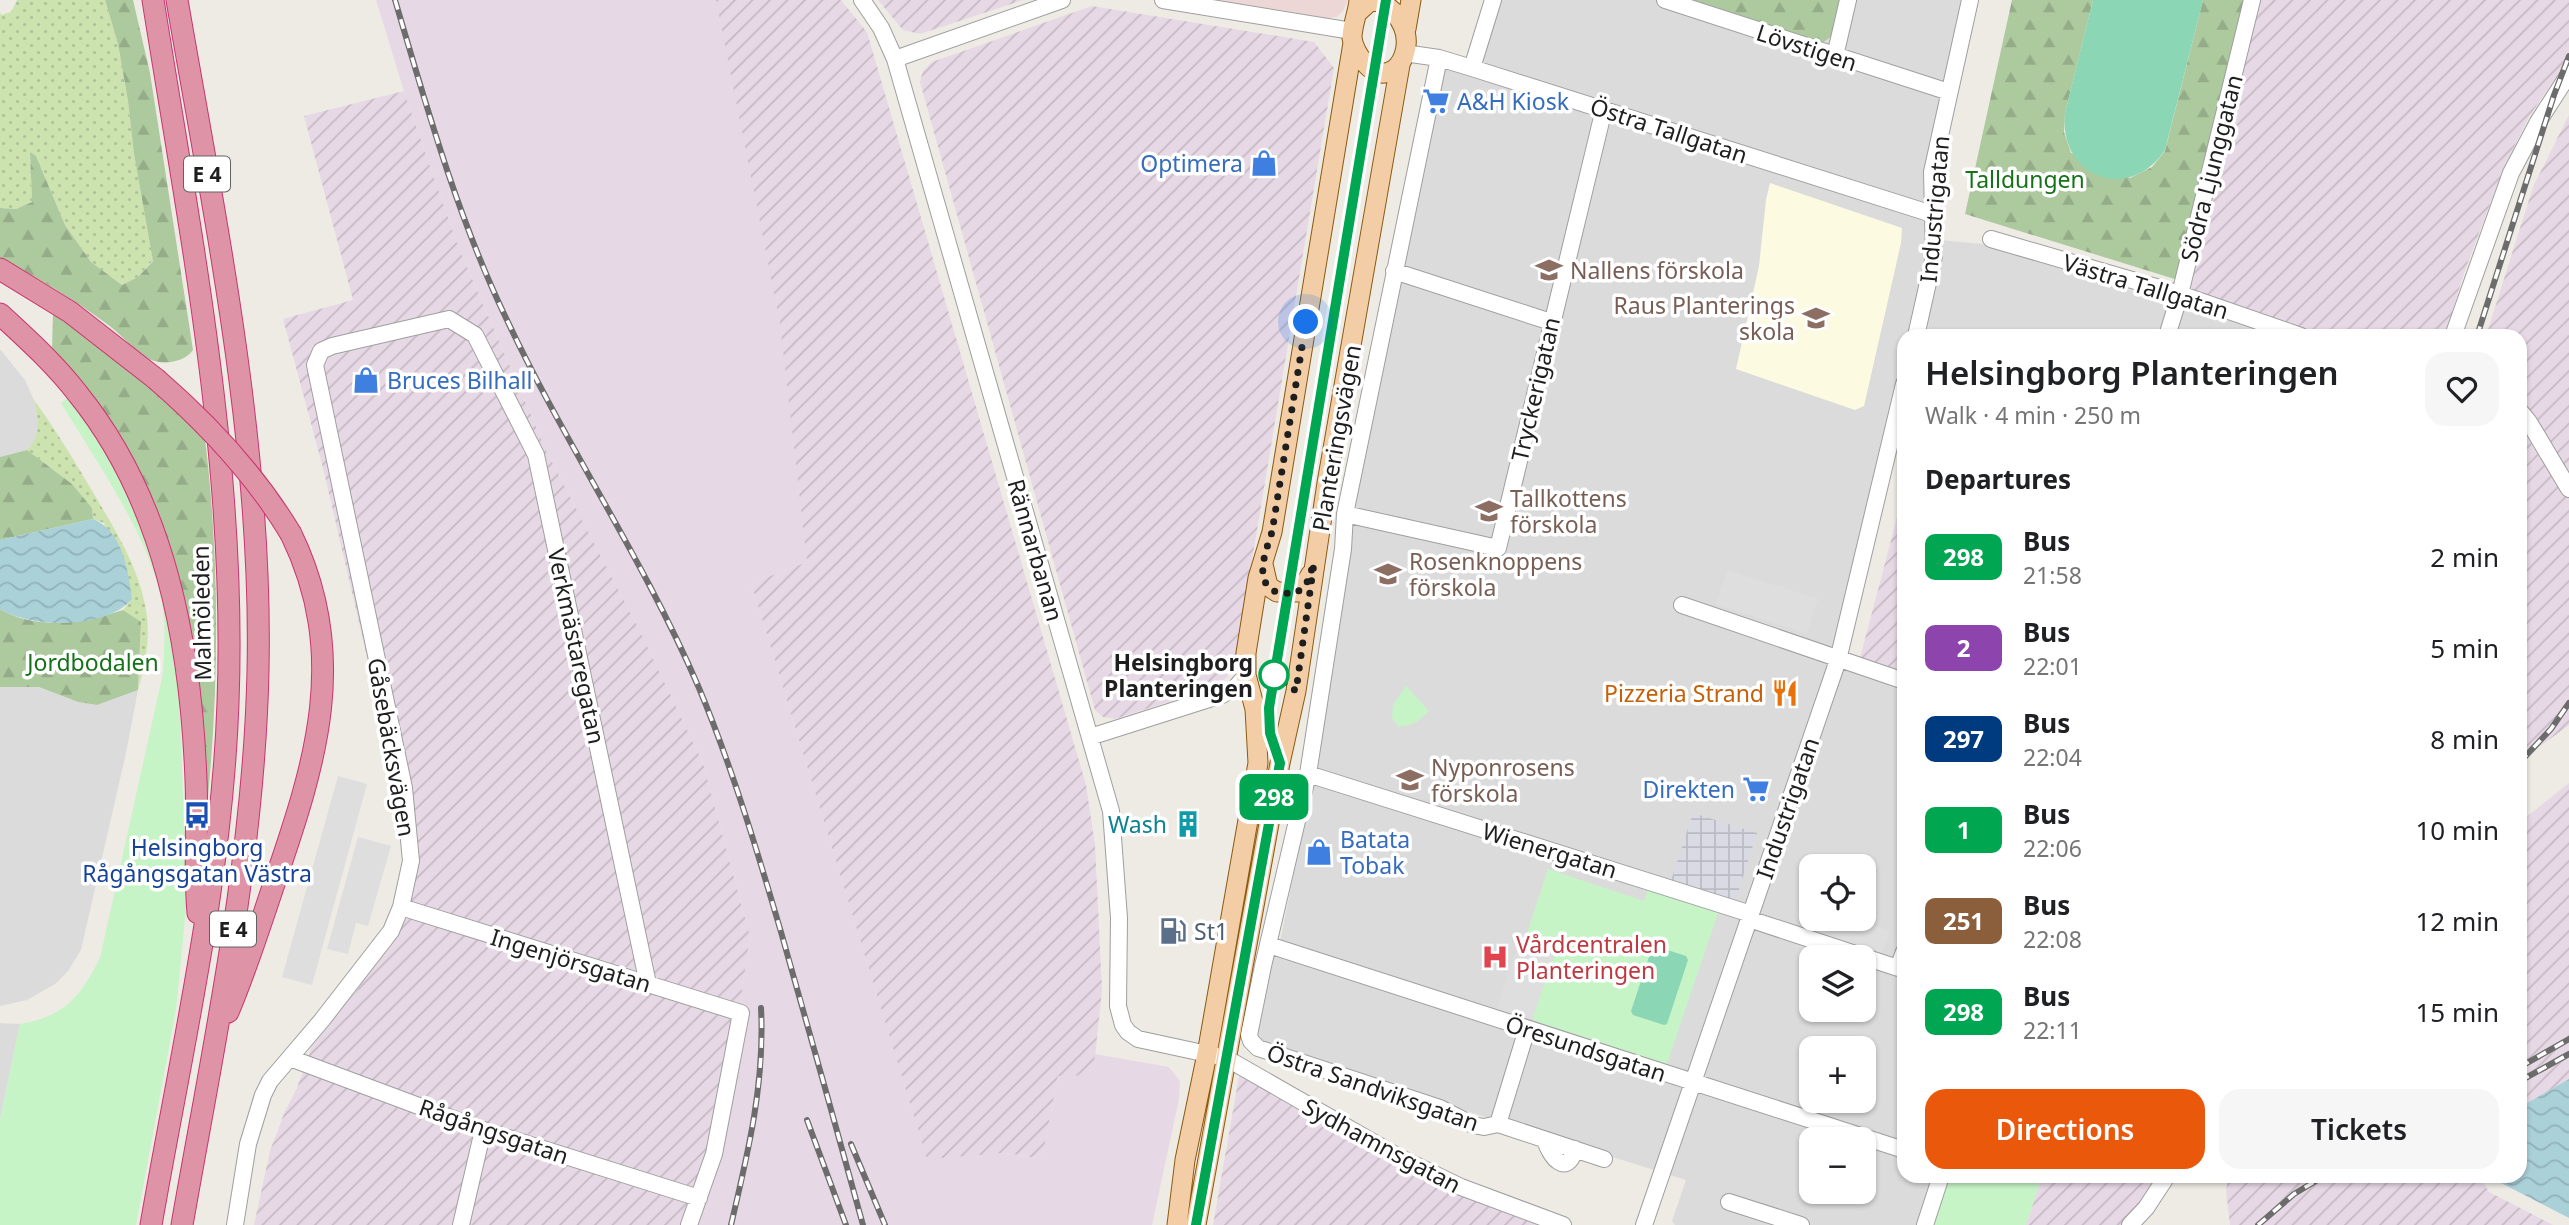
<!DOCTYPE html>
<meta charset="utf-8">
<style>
:root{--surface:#fff;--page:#f6f6f6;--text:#202124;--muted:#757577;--accent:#ea580c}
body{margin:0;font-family:"Noto Sans",sans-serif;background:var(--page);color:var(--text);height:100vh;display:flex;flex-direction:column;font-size:26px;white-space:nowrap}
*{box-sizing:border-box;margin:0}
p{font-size:23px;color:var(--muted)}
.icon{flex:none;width:38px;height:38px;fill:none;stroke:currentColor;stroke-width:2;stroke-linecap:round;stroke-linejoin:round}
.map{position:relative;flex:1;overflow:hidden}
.details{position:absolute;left:1897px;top:329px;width:630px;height:854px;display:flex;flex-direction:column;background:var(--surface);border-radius:21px;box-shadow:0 2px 5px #0004}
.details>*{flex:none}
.badge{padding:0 14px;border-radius:10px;font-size:24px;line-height:46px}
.buttons{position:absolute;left:1799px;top:854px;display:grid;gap:14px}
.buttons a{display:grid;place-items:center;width:77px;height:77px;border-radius:14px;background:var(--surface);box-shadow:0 2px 5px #0004;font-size:35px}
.you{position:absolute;width:35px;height:35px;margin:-18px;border:5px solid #fff;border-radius:50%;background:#1a73e8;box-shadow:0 0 0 10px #1a73e833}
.map>.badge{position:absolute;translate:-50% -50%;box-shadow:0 0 0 4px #fff}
h2{padding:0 28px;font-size:26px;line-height:63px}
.round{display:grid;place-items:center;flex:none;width:74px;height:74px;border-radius:21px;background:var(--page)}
.summary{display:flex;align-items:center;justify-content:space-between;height:119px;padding:0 28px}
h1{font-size:33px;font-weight:600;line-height:52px}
.primary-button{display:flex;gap:14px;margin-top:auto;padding:14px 28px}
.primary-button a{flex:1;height:80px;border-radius:21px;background:var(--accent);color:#fff;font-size:28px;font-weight:600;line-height:80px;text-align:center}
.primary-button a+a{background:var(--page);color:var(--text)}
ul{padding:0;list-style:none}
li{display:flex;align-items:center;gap:21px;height:91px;padding:0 28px}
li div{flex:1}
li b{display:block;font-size:26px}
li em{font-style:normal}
li .badge{min-width:77px;font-weight:700;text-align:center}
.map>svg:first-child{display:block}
.residential{fill:#dcdbdb;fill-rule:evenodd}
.commercial{fill:#edd6d6}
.industrial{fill:url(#industrial-furrows)}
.education{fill:#fcfae1}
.railway{fill:#e7d8e5}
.grass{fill:url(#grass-dots)}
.forest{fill:url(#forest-firs)}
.park{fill:#c6f4c7}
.pitch{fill:#8bd6b4}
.parking{fill:#dedede}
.plaza{fill:url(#plaza-grid)}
.water{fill:url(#water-waves)}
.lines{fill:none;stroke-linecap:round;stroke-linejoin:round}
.minor-casing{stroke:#9f9f9f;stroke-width:18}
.major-casing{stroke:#8a5a0f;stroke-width:21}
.highway-casing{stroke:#c93570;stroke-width:23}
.minor{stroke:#fff;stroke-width:16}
.major{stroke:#f3cda6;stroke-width:19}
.highway{stroke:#de94a6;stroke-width:21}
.rail-casing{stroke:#6c6c6c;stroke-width:6}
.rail{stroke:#fff;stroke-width:3.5;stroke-dasharray:10;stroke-linecap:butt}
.highway-bridge-casing{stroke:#c93570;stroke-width:23;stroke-linecap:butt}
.highway-bridge{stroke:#de94a6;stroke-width:21}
.line-casing{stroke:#fff;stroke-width:16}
.line{stroke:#00a651;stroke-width:10}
.walk{stroke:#1e1e1e;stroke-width:7;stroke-dasharray:0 12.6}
.stop-dot{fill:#fff;stroke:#00a651;stroke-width:3.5}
.labels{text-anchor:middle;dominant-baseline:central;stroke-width:7;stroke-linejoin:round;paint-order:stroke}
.shield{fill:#fff;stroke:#626262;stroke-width:2}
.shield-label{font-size:21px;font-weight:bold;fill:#1e1e1e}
.street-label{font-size:23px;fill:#1e1e1e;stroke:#fff}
.shop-label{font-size:23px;fill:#366cbe;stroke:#fff;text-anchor:start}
.park-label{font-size:23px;fill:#167219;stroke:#fff}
.education-label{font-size:23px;fill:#785e54;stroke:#fff;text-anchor:start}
.stop-label{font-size:23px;font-weight:bold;fill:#1e1e1e;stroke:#fff;text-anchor:end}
.food-label{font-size:23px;fill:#c56008;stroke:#fff;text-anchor:end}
.culture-label{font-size:23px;fill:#0d838f;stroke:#fff;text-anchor:end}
.transit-label{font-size:23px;fill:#164399;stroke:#fff}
.service-label{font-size:23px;fill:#4e5e75;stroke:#fff;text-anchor:start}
.health-label{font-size:23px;fill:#be3a42;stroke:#fff;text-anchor:start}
</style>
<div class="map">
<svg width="2569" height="1225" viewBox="0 0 2569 1225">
<defs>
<pattern id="industrial-furrows" width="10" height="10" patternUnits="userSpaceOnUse" patternTransform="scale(1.75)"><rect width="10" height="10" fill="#e7d8e5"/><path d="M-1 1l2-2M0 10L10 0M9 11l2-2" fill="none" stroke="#c6b9c4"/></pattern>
<pattern id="grass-dots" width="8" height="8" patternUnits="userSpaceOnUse" patternTransform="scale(1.75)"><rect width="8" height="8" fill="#cce3b0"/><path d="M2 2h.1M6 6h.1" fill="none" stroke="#afc297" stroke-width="1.8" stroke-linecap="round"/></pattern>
<pattern id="forest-firs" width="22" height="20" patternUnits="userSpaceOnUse" patternTransform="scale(1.75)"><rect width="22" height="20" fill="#adc99e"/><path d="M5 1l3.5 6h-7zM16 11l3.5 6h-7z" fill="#94ac88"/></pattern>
<pattern id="plaza-grid" width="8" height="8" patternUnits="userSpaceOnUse" patternTransform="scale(1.75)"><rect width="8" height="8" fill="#dadae4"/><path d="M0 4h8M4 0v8" fill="none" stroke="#bbbbc3"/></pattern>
<pattern id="water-waves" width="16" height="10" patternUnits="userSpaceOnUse" patternTransform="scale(1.75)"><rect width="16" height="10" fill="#aad0d8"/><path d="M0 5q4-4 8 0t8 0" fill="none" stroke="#92b2b9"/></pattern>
</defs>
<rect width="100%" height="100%" fill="#eeebe5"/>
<path class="residential" d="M1496 0H1967L1947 85 1930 239 1982 244 2279 336H1904V430L1889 425 1835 661 1904 683V1176H1949L1933 1225H1675L1672 1221 1686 1180 1259 1046 1252 1029 1268 963 1278 951 1313 780 1349 512 1441 62 1474 71ZM1811 866H1864V919H1811ZM1811 957H1864V1010H1811ZM1811 1048H1864V1101H1811ZM1811 1139H1864V1192H1811Z
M0 349 25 380 34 400 39 427 37 439 27 450 0 457Z
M0 687H39L78 702 97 705 138 690 126 753 81 950 68 971 55 984 27 1000 0 1006Z
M0 1023 20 1024 0 1120Z"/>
<path class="commercial" d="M1217 0H1348L1343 11 1337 17 1328 18Z"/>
<path class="industrial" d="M716 0H841L867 32 1086 785 1095 845 1102 990 1093 1076H1058L1042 1159 1005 1153 927 1160 751 583 807 562Z
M878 0H1023L920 34 903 30Z
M2258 0H2569V57L2529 117 2504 167 2464 273 2445 336H2320L2187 295Z
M1092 6 1314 42 1334 68 1235 662 1226 678 1212 688 1115 719 1103 717 1095 710 920 82 923 71 932 62Z
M404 91 458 246 548 454 641 633 703 763 750 936 739 1013 695 1225H254L270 1151 285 1111 297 1088 315 1036 356 992 394 933 410 843 324 472 283 319 353 300 304 116Z
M2569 115V725L2520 761V336H2486L2533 187Z
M1904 491V676L1859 662Z
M2569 783V1079L2520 1107V822Z
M1239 1076 1396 1163 1545 1225H1213Z
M2042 1176H2163L2126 1225H2026Z
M2229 1176H2479L2489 1192 2553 1225H2230L2226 1190Z"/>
<path class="education" d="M1770 183 1902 228 1901 243 1864 406 1855 410 1736 369 1759 266 1766 200Z"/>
<path class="railway" d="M376 0H716L780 323 807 562 751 583 927 1159 1005 1153 1042 1159 1058 1076 1093 1075 1095 1054 1169 1067 1180 1081 1179 1099 1152 1225H695L739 1013 750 936 703 763 641 633 548 454 475 285 458 246 404 91Z"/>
<path class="grass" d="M17 0H105L118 44 128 101 134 154 153 260 138 277 122 285 91 262 65 225 36 156 30 153 32 202 16 209 0 208V12L1 15 11 12Z
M34 400C56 430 75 462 94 494 117 533 141 571 147 616 150 642 145 665 138 690L141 623 123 610 132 599 104 523 93 519 92 508 72 484 27 450C43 432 38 422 34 400Z"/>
<path class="forest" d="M105 0H133L150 73 193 350C185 362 163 366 149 359 134 351 121 334 107 324 73 299 37 277 0 258V208L16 209 32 202 30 152 36 156 65 225 91 262 122 285 138 277 153 261 134 154 128 101 118 44Z
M1688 0H1840L1832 36 1822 43Z
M2012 0H2093L2065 113 2064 132 2071 153 2130 178 2152 167 2165 151 2203 0H2246L2181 281 1965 214Z
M53 313 138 376 205 439C221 570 219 704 204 835L180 595 52 349Z
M27 450 72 484 92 508 93 519 0 540V457Z
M0 609C36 631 85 623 123 610L141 622 138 690 97 705 78 702 39 687H0Z"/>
<path class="park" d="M69 396 113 461 155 557 175 650 180 713 187 898 176 1010 136 1225H0V1120L20 1024C65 1016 80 997 100 958L163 673C164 650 166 626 162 603 150 537 96 461 61 403Z
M1406 686 1429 711C1419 720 1412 728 1398 726L1392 718 1393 705Z
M1548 869 1644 901 1649 887 1719 910 1667 1064 1532 1020 1558 944 1527 933Z
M1949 1176H2042L2026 1225H1933Z"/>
<path class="pitch" d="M2093 0H2203L2165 150C2129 204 2058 177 2065 113Z
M1655 946 1686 956 1688 960 1667 1024 1664 1025 1633 1015 1631 1011 1652 948Z"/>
<path class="parking" d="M1727 570 1818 599 1807 634 1716 604Z
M338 776 367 784 312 985 282 977Z
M358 837 391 846 368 926 356 923 348 954 327 949Z
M1801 899 1811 903V919H1856L1890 931 1880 959 1816 936 1820 924 1796 915Z
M1522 932 1558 944 1532 1020 1497 1008Z"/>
<path class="plaza" d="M1693 813 1757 833 1733 908 1669 887Z"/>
<path class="water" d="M93 519C123 531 128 570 132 599 107 629 32 629 0 609V540Z
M2569 1079V1218L2499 1182 2495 1176H2520V1107Z"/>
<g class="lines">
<defs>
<path id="minor" d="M862 0 881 28 895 59 1111 811 1119 918 1118 1006 1123 1025 1128 1032 1138 1039 1226 1058 1399 1157 1461 1187 1563 1225
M1163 0 1352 31
M1665 0 1949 92
M1404 53 1439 58 1472 68 1932 214
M1835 56 1848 0
M1439 58 1345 514 1343 549 1308 774 1263 966 1249 1035 1251 1041 1258 1048 1440 1108 1473 1125 1484 1127 1498 1124 1604 1159
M895 59 1062 0
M1472 68 1493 0
M1991 239 2180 294 2301 336
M1394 271 1551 322
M1916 336 1934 256 1932 172 1970 0
M2167 336 2180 294 2252 0
M2453 336 2511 173 2538 122 2569 74
M2520 411 2529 422 2569 489
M1345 514 1498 548 1604 109
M1682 605 1904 681
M1090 737 1222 695 1236 687 1246 675
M1308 774 1751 914
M401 907 741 1013 714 1154 689 1225
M1749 919 1898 968 1904 952
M1269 945 1904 1150
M290 1058 483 1130 699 1198
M1498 1124 1527 1029
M1545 1140C1550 1157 1567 1178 1575 1149
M1729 1202 1801 1225
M235 1225 248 1144 263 1095 270 1081 322 1020 391 931 401 907 411 861 404 788 315 365 321 351 332 346 449 319 475 335 536 455 648 984
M461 1225 483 1130
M1644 1225 1838 660 1904 384
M1925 1225 1941 1176
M2130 1225 2146 1208 2167 1176"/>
<path id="major" d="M1357 13 1369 2 1377 1C1433 26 1397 101 1364 62 1358 56 1353 46 1352 38 1352 25 1358 13 1359 0
M1406 29 1411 0
M1263 564 1268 586 1277 592H1300L1311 574
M1177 1225 1185 1160 1207 1054 1258 763 1255 709 1246 675V653L1258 578 1272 532 1353 43
M1196 1225 1280 763 1296 691 1327 483 1400 65"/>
<path id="highway" d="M177 0C215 220 263 447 258 671 254 858 214 1042 182 1225
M0 269 70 312 156 379
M0 314C27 339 55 364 78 394 165 502 191 644 196 780 198 824 194 868 198 913
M228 1012C246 970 260 925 275 881 316 762 350 655 291 534
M151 1225C181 1052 222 879 228 703 237 466 190 233 153 0"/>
</defs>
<use href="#minor" class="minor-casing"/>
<use href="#major" class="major-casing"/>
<use href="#highway" class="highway-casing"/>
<use href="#minor" class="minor"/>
<use href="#major" class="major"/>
<use href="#highway" class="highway"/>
<defs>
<path id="rail" d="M395 0C427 108 457 216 506 318 565 444 644 560 699 688 732 767 757 850 781 932 809 1030 836 1127 863 1225
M2477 336 2554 95 2569 56
M2520 762 2551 729 2569 703
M2520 1067 2569 1039
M2520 1081 2569 1054
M807 1120 846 1225
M851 1144 885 1225
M731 1225C748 1153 765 1083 761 1008
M2258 1225 2294 1194 2324 1176"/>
</defs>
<use href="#rail" class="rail-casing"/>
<use href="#rail" class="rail"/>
<defs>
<path id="highway-bridge" d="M156 379C209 425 255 474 291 534"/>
</defs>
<use href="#highway-bridge" class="highway-bridge-casing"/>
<use href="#highway-bridge" class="highway-bridge"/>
</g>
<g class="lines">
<defs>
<path id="line" d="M1196 1225 1280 763 1270 733 1269 708 1386 0"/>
</defs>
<use href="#line" class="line-casing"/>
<use href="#line" class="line"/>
<path class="walk" d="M1274 675 1296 691 1314 563 1306 585 1296 593C1289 593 1280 594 1274 591 1253 580 1267 548 1272 532L1306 322"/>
</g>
<defs>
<symbol id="supermarket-bare" viewBox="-9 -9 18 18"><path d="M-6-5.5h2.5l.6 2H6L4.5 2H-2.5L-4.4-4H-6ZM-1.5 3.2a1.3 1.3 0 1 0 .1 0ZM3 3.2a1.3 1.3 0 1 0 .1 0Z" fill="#3f7fe0" stroke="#fff" stroke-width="2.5" paint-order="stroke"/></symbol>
<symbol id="shop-bare" viewBox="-9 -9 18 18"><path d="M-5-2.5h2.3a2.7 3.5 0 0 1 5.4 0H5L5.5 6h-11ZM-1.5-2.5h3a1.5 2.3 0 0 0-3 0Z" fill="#3f7fe0" stroke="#fff" stroke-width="2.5" paint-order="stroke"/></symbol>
<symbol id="school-bare" viewBox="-9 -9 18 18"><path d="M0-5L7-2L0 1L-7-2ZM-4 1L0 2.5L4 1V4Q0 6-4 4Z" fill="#8d6e63" stroke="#fff" stroke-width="2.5" paint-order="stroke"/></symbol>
<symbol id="restaurant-bare" viewBox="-9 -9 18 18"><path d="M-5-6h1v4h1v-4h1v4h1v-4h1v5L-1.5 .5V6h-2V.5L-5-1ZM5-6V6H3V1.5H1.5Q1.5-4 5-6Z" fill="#e8710a" stroke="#fff" stroke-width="2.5" paint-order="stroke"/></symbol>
<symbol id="bus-bare" viewBox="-9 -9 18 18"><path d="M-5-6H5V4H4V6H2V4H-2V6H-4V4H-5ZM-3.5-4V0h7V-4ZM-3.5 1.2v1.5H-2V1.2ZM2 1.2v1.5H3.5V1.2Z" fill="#1a4fb4" stroke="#fff" stroke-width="2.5" paint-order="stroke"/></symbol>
<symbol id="building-bare" viewBox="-9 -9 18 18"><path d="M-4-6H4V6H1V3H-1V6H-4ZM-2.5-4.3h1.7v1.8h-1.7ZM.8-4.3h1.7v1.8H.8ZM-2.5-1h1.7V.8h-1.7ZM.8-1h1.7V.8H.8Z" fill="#0f9aa8" stroke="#fff" stroke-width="2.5" paint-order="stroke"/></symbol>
<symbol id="fuel-bare" viewBox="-9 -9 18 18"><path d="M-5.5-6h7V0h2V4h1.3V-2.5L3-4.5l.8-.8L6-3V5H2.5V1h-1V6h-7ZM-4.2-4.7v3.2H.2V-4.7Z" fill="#5c6f8a" stroke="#fff" stroke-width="2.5" paint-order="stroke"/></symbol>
<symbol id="hospital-bare" viewBox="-9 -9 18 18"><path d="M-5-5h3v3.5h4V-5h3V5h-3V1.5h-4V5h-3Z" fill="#e0444e" stroke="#fff" stroke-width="2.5" paint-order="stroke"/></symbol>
</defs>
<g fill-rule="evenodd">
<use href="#supermarket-bare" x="1417" y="82" width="38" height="38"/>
<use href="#shop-bare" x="1245" y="144" width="38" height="38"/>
<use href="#school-bare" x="1530" y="251" width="38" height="38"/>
<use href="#school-bare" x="1797" y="299" width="38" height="38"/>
<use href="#shop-bare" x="347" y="361" width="38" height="38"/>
<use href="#school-bare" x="1470" y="492" width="38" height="38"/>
<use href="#school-bare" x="1369" y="555" width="38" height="38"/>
<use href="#restaurant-bare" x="1766" y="674" width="38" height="38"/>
<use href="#school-bare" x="1391" y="761" width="38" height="38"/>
<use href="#supermarket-bare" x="1737" y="770" width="38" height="38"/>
<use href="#bus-bare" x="178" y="796" width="38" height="38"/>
<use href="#building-bare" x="1169" y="805" width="38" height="38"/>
<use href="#shop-bare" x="1300" y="833" width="38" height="38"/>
<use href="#fuel-bare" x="1154" y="912" width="38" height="38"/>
<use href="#hospital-bare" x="1476" y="938" width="38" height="38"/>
</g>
<circle class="stop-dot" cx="1274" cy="675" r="14"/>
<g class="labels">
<g class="shield">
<rect x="184" y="156.5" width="46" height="35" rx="5"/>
<rect x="210" y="911.5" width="46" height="35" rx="5"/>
</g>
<g class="shield-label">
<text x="207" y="174">E 4</text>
<text x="233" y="929">E 4</text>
</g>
<g class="street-label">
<text transform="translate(1807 47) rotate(18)">Lövstigen</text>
<text transform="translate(1669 130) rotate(18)">Östra Tallgatan</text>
<text transform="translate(2211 168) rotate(-76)">Södra Ljunggatan</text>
<text transform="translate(1934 209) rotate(-85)">Industrigatan</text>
<text transform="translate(2146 286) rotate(17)">Västra Tallgatan</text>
<text transform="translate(1535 389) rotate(-77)">Tryckerigatan</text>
<text transform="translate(1336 438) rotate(-80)">Planteringsvägen</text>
<text transform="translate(1036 550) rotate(74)">Rännarbanan</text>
<text transform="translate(201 613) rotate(-91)">Malmöleden</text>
<text transform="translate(577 646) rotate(78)">Verkmästaregatan</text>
<text transform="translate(392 747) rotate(80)">Gåsebäcksvägen</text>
<text transform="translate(1787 808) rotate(-71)">Industrigatan</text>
<text transform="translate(1550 850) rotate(17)">Wienergatan</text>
<text transform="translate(571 960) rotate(17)">Ingenjörsgatan</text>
<text transform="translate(1586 1048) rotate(18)">Öresundsgatan</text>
<text transform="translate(1373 1087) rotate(19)">Östra Sandviksgatan</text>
<text transform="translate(494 1131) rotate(19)">Rågångsgatan</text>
<text transform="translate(1382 1145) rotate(28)">Sydhamnsgatan</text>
</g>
<g class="shop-label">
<text x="1457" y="101">A&amp;H Kiosk</text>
<text x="1243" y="163" text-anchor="end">Optimera</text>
<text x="387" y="380">Bruces Bilhall</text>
<text x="1735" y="789" text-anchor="end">Direkten</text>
<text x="1340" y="839">Batata<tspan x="1340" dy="26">Tobak</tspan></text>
</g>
<g class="park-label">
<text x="2025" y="179">Talldungen</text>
<text x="93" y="662">Jordbodalen</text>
</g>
<g class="education-label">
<text x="1570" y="270">Nallens förskola</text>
<text x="1795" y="305" text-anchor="end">Raus Planterings<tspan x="1795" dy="26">skola</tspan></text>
<text x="1510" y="498">Tallkottens<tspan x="1510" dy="26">förskola</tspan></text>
<text x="1409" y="561">Rosenknoppens<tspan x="1409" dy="26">förskola</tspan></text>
<text x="1431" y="767">Nyponrosens<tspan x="1431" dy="26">förskola</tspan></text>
</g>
<g class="stop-label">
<text x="1253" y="662">Helsingborg<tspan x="1253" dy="26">Planteringen</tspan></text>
</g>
<g class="food-label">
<text x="1764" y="693">Pizzeria Strand</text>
</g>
<g class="culture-label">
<text x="1167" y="824">Wash</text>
</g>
<g class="transit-label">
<text x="197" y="847">Helsingborg<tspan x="197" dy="26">Rågångsgatan Västra</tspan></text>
</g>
<g class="service-label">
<text x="1194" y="931">St1</text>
</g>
<g class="health-label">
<text x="1516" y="944">Vårdcentralen<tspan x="1516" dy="26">Planteringen</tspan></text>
</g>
</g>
</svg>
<div class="buttons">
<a><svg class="icon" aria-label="locate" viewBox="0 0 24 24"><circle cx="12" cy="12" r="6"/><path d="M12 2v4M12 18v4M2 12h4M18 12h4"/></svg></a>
<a><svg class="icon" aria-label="layers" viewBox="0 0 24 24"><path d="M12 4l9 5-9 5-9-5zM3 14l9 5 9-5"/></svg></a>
<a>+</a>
<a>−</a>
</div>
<div class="you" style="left:1306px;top:322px"></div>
<b class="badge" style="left:1274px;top:797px;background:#00a651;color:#fff">298</b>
<section class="details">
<div class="summary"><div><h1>Helsingborg Planteringen</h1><p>Walk · 4 min · 250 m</p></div><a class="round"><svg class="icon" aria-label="heart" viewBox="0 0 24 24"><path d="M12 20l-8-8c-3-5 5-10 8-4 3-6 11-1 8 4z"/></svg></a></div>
<h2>Departures</h2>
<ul>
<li><span class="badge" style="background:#00a651;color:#fff">298</span><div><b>Bus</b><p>21:58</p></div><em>2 min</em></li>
<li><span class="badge" style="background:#8e44ad;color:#fff">2</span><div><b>Bus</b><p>22:01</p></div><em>5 min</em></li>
<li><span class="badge" style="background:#003b80;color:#fff">297</span><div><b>Bus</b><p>22:04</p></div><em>8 min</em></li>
<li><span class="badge" style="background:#00a650;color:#fff">1</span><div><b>Bus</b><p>22:06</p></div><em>10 min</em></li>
<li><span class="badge" style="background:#8b5e3c;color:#fff">251</span><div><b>Bus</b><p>22:08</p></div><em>12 min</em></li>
<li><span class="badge" style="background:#00a651;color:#fff">298</span><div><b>Bus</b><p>22:11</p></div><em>15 min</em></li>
</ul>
<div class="primary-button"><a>Directions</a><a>Tickets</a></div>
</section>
</div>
